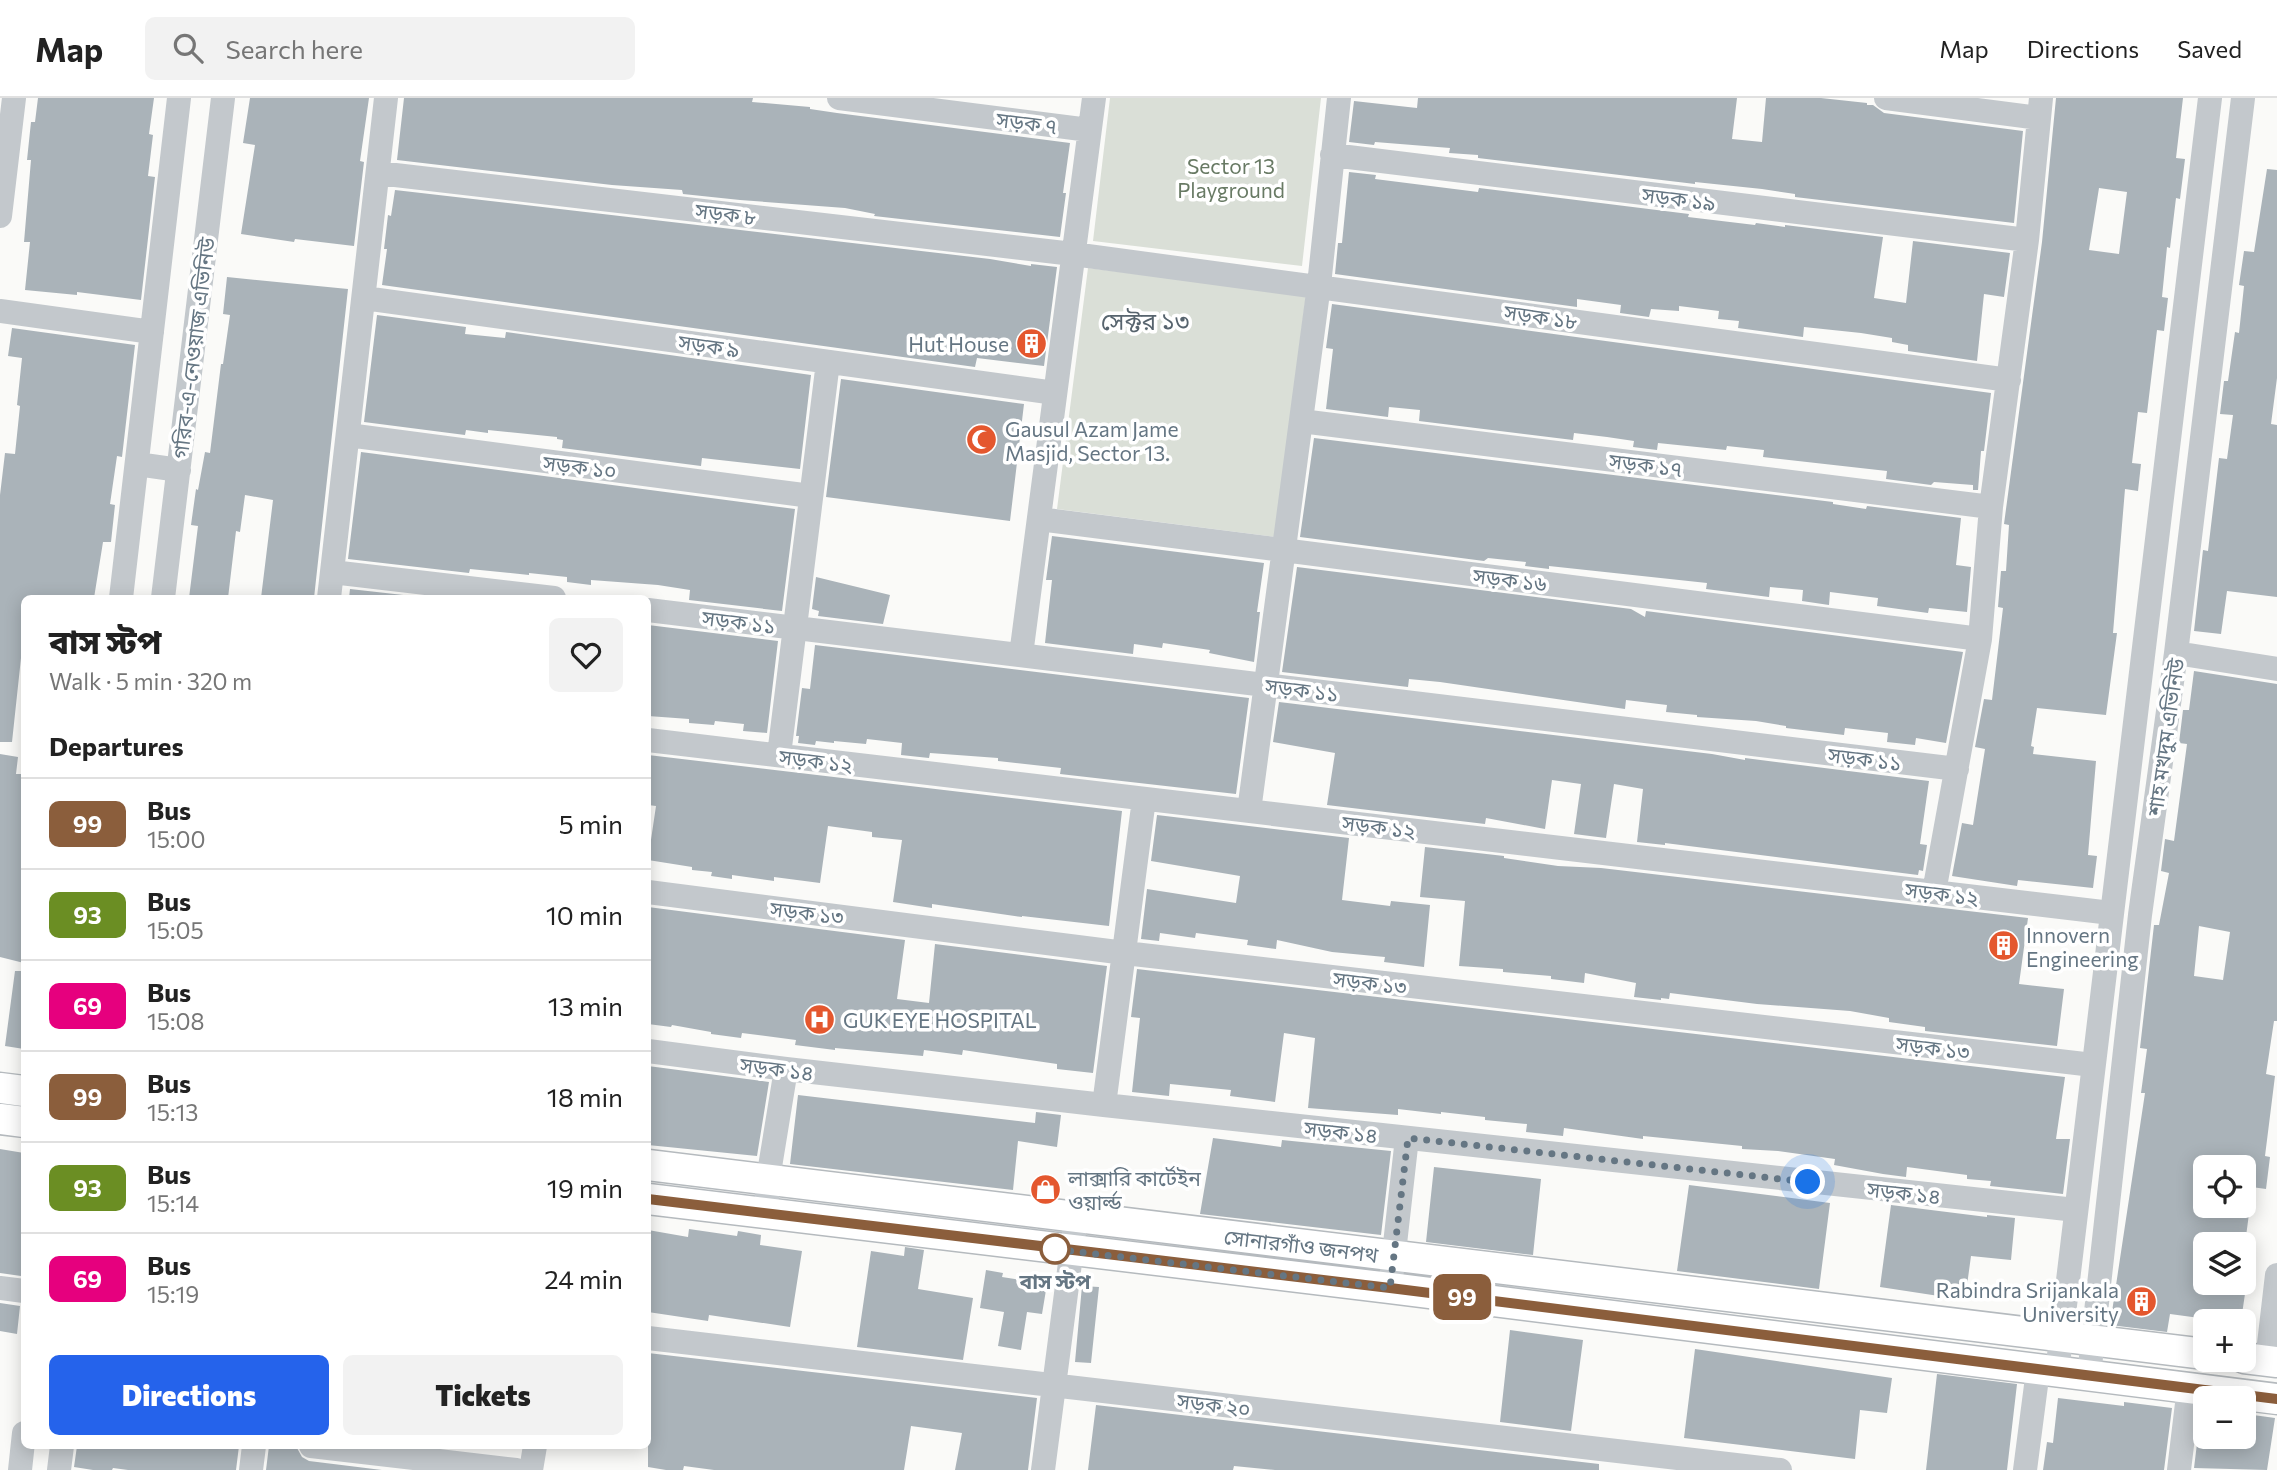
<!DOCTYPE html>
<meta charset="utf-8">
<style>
:root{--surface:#fff;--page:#f2f2f2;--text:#222;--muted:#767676;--line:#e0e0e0;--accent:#2563eb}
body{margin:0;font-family:Commissioner,"Noto Sans Bengali",sans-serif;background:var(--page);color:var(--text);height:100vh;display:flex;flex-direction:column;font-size:26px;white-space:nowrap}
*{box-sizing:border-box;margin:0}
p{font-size:23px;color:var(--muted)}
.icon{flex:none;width:38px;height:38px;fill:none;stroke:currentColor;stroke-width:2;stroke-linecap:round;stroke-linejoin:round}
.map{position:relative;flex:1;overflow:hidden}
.drawer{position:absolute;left:21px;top:497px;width:630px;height:854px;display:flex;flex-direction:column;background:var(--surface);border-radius:10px;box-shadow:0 4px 18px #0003}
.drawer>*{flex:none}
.badge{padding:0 14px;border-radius:10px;font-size:24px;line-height:46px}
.tools{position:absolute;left:2193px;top:1057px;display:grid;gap:14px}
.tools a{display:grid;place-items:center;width:63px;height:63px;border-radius:10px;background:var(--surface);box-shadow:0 4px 18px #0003;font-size:35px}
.you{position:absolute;width:35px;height:35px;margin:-18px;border:5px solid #fff;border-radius:50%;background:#1a73e8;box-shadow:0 0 0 10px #1a73e833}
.map>.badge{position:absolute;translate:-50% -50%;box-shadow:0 0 0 4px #fff}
h2{padding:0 28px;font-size:26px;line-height:63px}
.round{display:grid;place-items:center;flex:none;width:74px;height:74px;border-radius:10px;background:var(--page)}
.headline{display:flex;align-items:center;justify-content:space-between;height:119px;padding:0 28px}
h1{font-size:33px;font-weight:800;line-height:52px}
.button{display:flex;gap:14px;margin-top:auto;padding:14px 28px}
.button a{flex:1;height:80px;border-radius:10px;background:var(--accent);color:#fff;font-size:28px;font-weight:800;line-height:80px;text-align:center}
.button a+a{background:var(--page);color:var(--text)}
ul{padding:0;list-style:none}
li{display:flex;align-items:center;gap:21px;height:91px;padding:0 28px;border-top:2px solid var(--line)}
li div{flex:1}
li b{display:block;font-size:26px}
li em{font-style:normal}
li .badge{min-width:77px;font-weight:700;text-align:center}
header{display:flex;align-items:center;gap:42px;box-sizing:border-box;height:98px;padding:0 35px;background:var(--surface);border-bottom:2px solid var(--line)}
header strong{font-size:33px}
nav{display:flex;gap:38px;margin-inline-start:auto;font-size:24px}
.search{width:490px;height:63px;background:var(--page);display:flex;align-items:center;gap:18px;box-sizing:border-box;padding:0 24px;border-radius:10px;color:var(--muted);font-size:26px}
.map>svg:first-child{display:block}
.green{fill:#dadfd7}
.building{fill:#aab3b9;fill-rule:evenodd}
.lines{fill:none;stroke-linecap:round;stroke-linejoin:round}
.major-casing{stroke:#b5babe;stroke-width:33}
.minor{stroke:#c3c8cc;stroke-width:24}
.major{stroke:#fff;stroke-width:30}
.line-casing{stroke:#fff;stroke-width:16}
.line{stroke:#8b5e3c;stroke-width:10}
.walk{stroke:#657683;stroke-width:7;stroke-dasharray:0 12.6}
.stop-dot{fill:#fff;stroke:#8b5e3c;stroke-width:3.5}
.labels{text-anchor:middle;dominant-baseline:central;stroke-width:7;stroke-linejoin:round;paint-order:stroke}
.street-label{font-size:21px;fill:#657683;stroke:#fff}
.park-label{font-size:21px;fill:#687a64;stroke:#fff}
.poi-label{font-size:21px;fill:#657683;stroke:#fff;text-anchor:start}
.stop-label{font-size:21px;font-weight:bold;fill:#657683;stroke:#fff}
.quarter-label{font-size:24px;fill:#57646e;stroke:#fff}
</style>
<header>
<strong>Map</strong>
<div class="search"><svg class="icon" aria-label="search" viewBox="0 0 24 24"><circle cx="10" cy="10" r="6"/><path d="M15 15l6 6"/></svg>Search here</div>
<nav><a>Map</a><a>Directions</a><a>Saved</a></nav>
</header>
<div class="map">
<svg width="2277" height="1372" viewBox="0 0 2277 1372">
<rect width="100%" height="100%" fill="#fafaf8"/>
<path class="green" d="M1110 0H1321L1302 168 1093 143Z
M1088 170 1306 197 1275 439 1057 411Z"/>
<path class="building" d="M38 0H154L149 36 153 37 148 78 155 79 141 202 77 194V197L25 192 30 144H24L31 62H27L31 24H35Z
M250 0H369L360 63 364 64 354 148 295 141 294 144 241 136 255 47 243 45Z
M404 0H753L752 4 810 9V11L837 15 1070 45 1063 95H1066L1060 139 874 118 875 116 845 110 740 102 683 96 682 92 612 87 397 62Z
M1418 0H1737L1732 41 1762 44 1766 0H1821L1867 5V7H1873L1884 15 2023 33 2014 125 1795 99V96L1762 91 1695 84V86L1478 60V57L1449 55 1450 50 1375 44 1374 47 1349 44 1354 3 1417 10Z
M2056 0H2183L2176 60 2185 61 2180 101 2176 100 2170 150 2167 149 2162 199 2168 200 2164 233 2157 232 2147 315 2138 314 2132 365 2141 366 2138 393 2125 391 2113 535H2117L2106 617 2037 610 2031 648 2034 649 2033 656 2096 663 2088 757 2097 758 2093 790 2018 782 2017 788 1952 778 1962 725 1973 727 1985 651 1975 649 1984 601 1992 602 2003 510 1998 509 2001 473H2006L2009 427 2004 426 2006 411 2042 144ZM2099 90 2127 94 2119 156 2089 152Z
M2267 71 2277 72V280L2271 326 2277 327V499L2227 493 2221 536 2194 533 2203 452 2208 453 2219 360 2227 361 2233 317 2220 316 2224 283H2228L2235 234 2239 235 2244 188 2239 187 2244 153 2254 154Z
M1349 74 1376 77 1375 81 1478 94 1479 90 1689 116 1688 119 1755 127 1756 125 1785 129V127L1883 139 1874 200 1906 205 1913 143 2010 155 2004 199 1984 196 1977 263 1908 253V247L1892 244V240L1861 235 1804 229 1803 239 1738 230 1739 223 1718 221 1719 213 1679 208V213L1651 211 1649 219 1620 215 1621 207 1577 201V209L1335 176 1338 145H1342Z
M395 92 990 161 1031 168V166L1057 169 1044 268 977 260 975 269 382 187 387 151H384L388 117 391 118Z
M227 179 348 191 314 500H261L273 402 245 397 240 434 236 433 228 500H189L198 428 191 427 196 391 198 392 205 354 210 355 221 266H223L230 217 223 216Z
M1332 206 1991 295 1984 353H1981L1978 392H1973V387L1934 384 1931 387 1886 381 1887 373 1763 359 1764 352 1727 348 1726 352 1658 345 1657 352 1633 349 1634 343 1607 339 1574 335 1573 342 1419 323 1420 312 1389 309 1388 319 1326 311 1333 251 1326 250Z
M377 217 466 229 465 236 505 240 506 234 811 277 800 371 702 360 701 368 562 350 563 342 557 341V339L488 332V335L466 332 465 337 364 324Z
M12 230 135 247 122 359 117 358 110 406 115 407 111 444H103L94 500H24V561L21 560 12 644H0V397L5 355 15 356 20 308 17 307 22 260 8 258Z
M841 281 1024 306 1010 423 826 399Z
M1314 340 1833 404V406L1866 411 1867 408 1961 420 1956 467 1971 469 1967 514 1929 510 1928 515 1877 508 1878 500 1830 494 1829 507 1802 503 1803 492 1770 489 1769 499 1706 491 1707 485 1549 468V471L1525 468 1526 464 1488 460 1484 463 1300 439Z
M361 354 795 411 782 513 689 502 690 492 658 487 591 482V487L567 484V479L529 475V477L470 471 469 475 348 461Z
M1052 438 1264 465 1257 514H1260L1254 564 1209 555 1210 552 1163 545 1162 550 1134 546 1133 556 1045 545 1052 482H1046Z
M1297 469 1631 511 1645 519 1646 513 1963 554 1946 645 1916 640 1915 647 1887 644 1888 635 1845 630 1844 637 1786 630V628L1756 623 1697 619V617L1666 614 1667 607 1626 602 1625 611 1440 584 1409 581 1408 589 1282 574Z
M816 479 890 497 883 526 818 518 819 513 812 511Z
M350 491 430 500H349Z
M648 527 778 543 767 635 743 633 744 626 715 623 714 627 689 625V621L648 618Z
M815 547 1249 600 1236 696 1060 676 1061 670 998 663V660L930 655 929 660 901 657 902 645 867 641 866 646 834 643V645L816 643 815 647 798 645 799 638H796L802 590 810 591Z
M2194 573 2277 586V923H2274L2266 976 2275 978 2265 1058 2270 1059 2266 1091 2244 1088V1069H2205V1108H2250L2245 1146H2205V1185L2246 1189 2241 1223H2222L2170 1216 2167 1234 2110 1227 2145 995H2141L2147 951 2140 950 2154 827H2159L2169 775 2161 773 2165 741 2174 743 2187 646 2179 645 2183 612H2189ZM2199 828 2230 834 2223 882 2194 878Z
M1279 604 1712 656 1745 662V660L1929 683 1920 746 1927 747 1923 773 1919 772 1918 777 1665 745V747L1637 744 1643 691 1614 686 1606 740 1574 736 1581 686 1552 682 1545 731 1486 720 1485 726 1327 707 1335 655 1273 644Z
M0 656 18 659 16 676H24V865L0 859Z
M648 657 1122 713 1109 828 1022 818V819L932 806V810L893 804 902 742 872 739V734L828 728 820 785 774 779V783L732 777V781L711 778 712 774 692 772V769L648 762 656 708 648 707Z
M1157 717 1349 740 1342 802 1390 808 1391 803 1430 807 1424 869 1384 864 1385 859 1332 854 1277 842 1276 851 1247 847 1248 842 1196 835 1195 840 1160 835 1159 843 1141 841 1147 791 1236 805 1240 778 1151 763Z
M1425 749 1504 758V760L1558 768 1601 770 2028 820 2019 886 2064 891 2057 948 1925 933V929L1889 924V920L1850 913 1757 906 1670 895 1669 901 1661 900V902L1634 899 1636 885 1585 875 1584 885 1551 881V878L1503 874V871L1459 868 1465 803 1420 799Z
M648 809 905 842 897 901 929 905 935 846 1107 868 1093 975 1057 971V966L963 952 962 957 924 952 923 958 835 950V952L795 947 796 942 742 935 741 940 711 936V934L672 927 671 929 648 926Z
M1137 871 2065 979 2056 1041H2070L2063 1096 1990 1088 1991 1083 1967 1081V1077L1907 1069 1906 1079 1883 1076 1834 1067 1835 1061 1778 1053 1742 1051V1048L1643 1038V1041L1564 1030 1563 1038 1526 1034 1527 1026 1485 1022V1019L1441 1014V1016L1398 1011V1017L1308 1010 1315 940 1284 935 1275 1004 1230 998 1231 992 1170 986 1169 998 1132 994 1140 920 1131 919Z
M15 873H24V951L5 948Z
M648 968 769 984 757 1058 648 1047Z
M798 997 1035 1025 1036 1014 1061 1017 1057 1049 1018 1043 1013 1092 790 1066Z
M1213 1040 1281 1049 1282 1042 1391 1053 1381 1137 1200 1116Z
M0 1051 24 1055V1155L21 1178 0 1175Z
M1434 1069 1541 1081 1533 1157 1426 1144Z
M1689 1087 1830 1105 1819 1191 1677 1173Z
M1891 1107 1987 1119V1117L2015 1120 2011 1162 1971 1158 1965 1202 1880 1189Z
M689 1131 737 1138 738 1133 761 1137 760 1147 802 1153 790 1229 709 1217 708 1223 648 1214 651 1175 648 1174V1132L688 1139Z
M905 1149 924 1152 918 1191 973 1200 963 1262 857 1249 871 1153 904 1158Z
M986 1172 1003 1175 1002 1179 1047 1186 1042 1216 1027 1214 1021 1252 998 1248 1004 1214 980 1210Z
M1082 1188 1099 1189 1091 1265 1075 1264Z
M0 1205 20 1208 17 1236 0 1233Z
M1510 1232 1583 1242 1571 1333 1500 1324Z
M1695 1251 1892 1280 1887 1315 1860 1312 1855 1361 1684 1340Z
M648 1255 1037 1300 1028 1372H955L962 1335 911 1328 904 1372H714L684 1368 683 1372H666L648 1369Z
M1937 1276 2017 1286 2007 1372H1926Z
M2058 1300 2124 1308V1304L2172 1310 2164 1372H2043L2047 1344 2053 1345Z
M1096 1307 1599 1366V1372H1275L1234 1368 1233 1372H1088Z
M2201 1313H2205V1339H2244L2246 1316 2275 1320 2267 1372 2194 1370Z
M77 1348H239L236 1372H128L113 1370 112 1372H93L74 1369Z
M269 1348 297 1350 302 1359 309 1363 382 1372H266Z"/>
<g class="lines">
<defs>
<path id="major" d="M0 990 24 993
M0 1021 24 1024
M648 1067 2205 1256
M648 1101 1390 1190 2277 1301
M2244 1260 2277 1264"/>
</defs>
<use href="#major" class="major-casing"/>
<path class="minor" d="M839 0 1089 32
M1886 0 2038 20
M1332 57 2027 142
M378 75 1073 156 2009 282
M0 118 14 0
M364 200 1055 295
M0 213 152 234
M1301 323 1991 409
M348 337 811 398
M137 366 179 372
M1039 421 1980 541
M332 474 554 500
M121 500 179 0
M163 500 223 0
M329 500 386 0
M648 512 1957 671
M2176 555 2277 571
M1021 557 1094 0
M648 642 2111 815
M779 657 828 264
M1249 713 1319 187 1339 0
M648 794 1125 855 2093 967
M1934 794 1980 541 1991 409 2027 142 2041 0
M648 953 786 971 1104 1007 2076 1112
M1104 1007 1144 701
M766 1115 768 1081 786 971
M0 1190 24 1193
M1390 1190 1407 1040
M648 1240 1780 1372
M2267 1263 2277 1177
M2057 1274 2210 0
M2089 1277 2140 817 2176 555 2243 0
M311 1348 516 1372
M20 1372 24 1335
M59 1372 62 1348
M251 1372 254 1348
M531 1372 535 1348
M1043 1372 1076 1119
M2025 1372 2038 1272
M2179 1372 2189 1289"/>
<use href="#major" class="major"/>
</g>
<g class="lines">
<defs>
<path id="line" d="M648 1101 1390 1190 2277 1301"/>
</defs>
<use href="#line" class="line-casing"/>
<use href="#line" class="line"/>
<path class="walk" d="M1055 1151 1044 1150 1390 1190 1408 1040 1808 1084"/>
</g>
<defs>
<symbol id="building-disc" viewBox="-11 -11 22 22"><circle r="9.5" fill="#e4572e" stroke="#fff"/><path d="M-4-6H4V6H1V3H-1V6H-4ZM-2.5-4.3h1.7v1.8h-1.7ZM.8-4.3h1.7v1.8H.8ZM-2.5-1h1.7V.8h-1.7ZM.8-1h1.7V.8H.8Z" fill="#fff"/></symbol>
<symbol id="mosque-disc" viewBox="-11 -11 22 22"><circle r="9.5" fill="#e4572e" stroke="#fff"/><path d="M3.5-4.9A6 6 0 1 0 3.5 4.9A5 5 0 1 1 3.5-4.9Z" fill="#fff"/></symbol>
<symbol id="hospital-disc" viewBox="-11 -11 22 22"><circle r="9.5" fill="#e4572e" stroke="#fff"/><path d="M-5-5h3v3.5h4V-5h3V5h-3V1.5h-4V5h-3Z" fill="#fff"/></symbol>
<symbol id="shop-disc" viewBox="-11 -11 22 22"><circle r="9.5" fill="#e4572e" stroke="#fff"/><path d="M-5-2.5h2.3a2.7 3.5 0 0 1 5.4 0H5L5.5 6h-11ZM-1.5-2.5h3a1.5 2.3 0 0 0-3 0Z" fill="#fff"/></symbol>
</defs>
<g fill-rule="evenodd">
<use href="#building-disc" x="1014" y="228" width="35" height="35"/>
<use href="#mosque-disc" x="964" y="324" width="35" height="35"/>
<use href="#building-disc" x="1986" y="830" width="35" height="35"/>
<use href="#hospital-disc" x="802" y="904" width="35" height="35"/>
<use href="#shop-disc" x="1028" y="1074" width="35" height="35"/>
<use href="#building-disc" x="2124" y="1186" width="35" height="35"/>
</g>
<circle class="stop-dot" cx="1055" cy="1151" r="14"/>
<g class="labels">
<g class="street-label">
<text transform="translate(1027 24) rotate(7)">সড়ক ৭</text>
<text transform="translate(1679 100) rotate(7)">সড়ক ১৯</text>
<text transform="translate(726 115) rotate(7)">সড়ক ৮</text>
<text transform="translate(1541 218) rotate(8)">সড়ক ১৮</text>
<text transform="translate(709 247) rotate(8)">সড়ক ৯</text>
<text transform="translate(193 250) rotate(-83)">গরিব-এ-নেওয়াজ এভিনিউ</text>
<text transform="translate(1646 366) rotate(7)">সড়ক ১৭</text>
<text transform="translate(580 368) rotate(7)">সড়ক ১০</text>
<text transform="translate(1510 481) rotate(7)">সড়ক ১৬</text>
<text transform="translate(739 523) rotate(7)">সড়ক ১১</text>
<text transform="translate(1302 591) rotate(7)">সড়ক ১১</text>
<text transform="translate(2165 639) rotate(-82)">শাহ মখদুম এভিনিউ</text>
<text transform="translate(1865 660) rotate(7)">সড়ক ১১</text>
<text transform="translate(816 662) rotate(7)">সড়ক ১২</text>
<text transform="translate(1379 728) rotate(7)">সড়ক ১২</text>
<text transform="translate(1942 795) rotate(7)">সড়ক ১২</text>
<text transform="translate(807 814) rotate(7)">সড়ক ১৩</text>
<text transform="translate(1370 884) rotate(7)">সড়ক ১৩</text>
<text transform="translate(1933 949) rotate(7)">সড়ক ১৩</text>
<text transform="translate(777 970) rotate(7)">সড়ক ১৪</text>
<text transform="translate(1341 1033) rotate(6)">সড়ক ১৪</text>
<text transform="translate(1904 1094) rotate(6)">সড়ক ১৪</text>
<text transform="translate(1301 1147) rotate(7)">সোনারগাঁও জনপথ</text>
<text transform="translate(1214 1306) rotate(7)">সড়ক ২০</text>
</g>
<g class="park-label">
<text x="1231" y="67">Sector 13<tspan x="1231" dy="24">Playground</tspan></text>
</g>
<g class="poi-label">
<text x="1009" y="245" text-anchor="end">Hut House</text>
<text x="1005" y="330">Gausul Azam Jame<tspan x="1005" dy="24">Masjid, Sector 13.</tspan></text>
<text x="2026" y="836">Innovern<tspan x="2026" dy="24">Engineering</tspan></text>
<text x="843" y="921">GUK EYE HOSPITAL</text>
<text x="1068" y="1079">লাক্সারি কার্টেইন<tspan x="1068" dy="24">ওয়ার্ল্ড</tspan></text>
<text x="2119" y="1191" text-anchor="end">Rabindra Srijankala<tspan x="2119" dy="24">University</tspan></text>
</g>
<g class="stop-label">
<text x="1055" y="1182">বাস স্টপ</text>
</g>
<g class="quarter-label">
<text x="1145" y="222">সেক্টর ১৩</text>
</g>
</g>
</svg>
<div class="tools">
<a><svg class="icon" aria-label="locate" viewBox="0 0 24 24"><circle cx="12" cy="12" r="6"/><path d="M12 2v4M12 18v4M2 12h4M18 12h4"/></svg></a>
<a><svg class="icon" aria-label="layers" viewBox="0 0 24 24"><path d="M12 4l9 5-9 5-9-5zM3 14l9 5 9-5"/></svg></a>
<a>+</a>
<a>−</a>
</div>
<div class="you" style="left:1808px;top:1084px"></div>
<b class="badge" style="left:1462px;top:1199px;background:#8b5e3c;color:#fff">99</b>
<section class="drawer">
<div class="headline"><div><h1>বাস স্টপ</h1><p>Walk · 5 min · 320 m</p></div><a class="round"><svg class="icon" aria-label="heart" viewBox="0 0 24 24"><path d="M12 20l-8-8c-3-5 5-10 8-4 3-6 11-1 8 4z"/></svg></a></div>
<h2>Departures</h2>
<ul>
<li><span class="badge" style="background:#8b5e3c;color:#fff">99</span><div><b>Bus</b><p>15:00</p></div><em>5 min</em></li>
<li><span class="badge" style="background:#6b8e23;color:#fff">93</span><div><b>Bus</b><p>15:05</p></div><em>10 min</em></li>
<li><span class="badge" style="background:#e6007e;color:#fff">69</span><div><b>Bus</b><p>15:08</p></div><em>13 min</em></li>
<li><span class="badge" style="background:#8b5e3c;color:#fff">99</span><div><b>Bus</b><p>15:13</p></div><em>18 min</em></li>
<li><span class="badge" style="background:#6b8e23;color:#fff">93</span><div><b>Bus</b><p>15:14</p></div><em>19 min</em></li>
<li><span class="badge" style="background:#e6007e;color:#fff">69</span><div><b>Bus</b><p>15:19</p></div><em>24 min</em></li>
</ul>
<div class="button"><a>Directions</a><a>Tickets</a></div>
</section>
</div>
